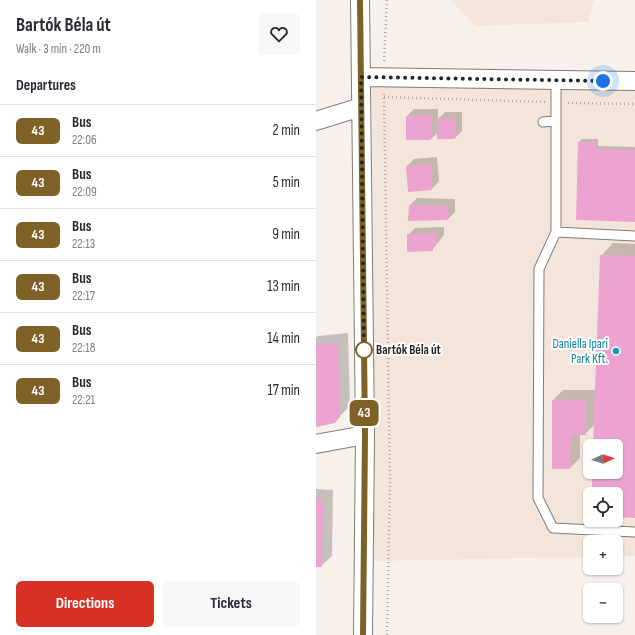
<!DOCTYPE html>
<meta charset="utf-8">
<style>
:root{--surface:#fff;--page:#f7f7f7;--text:#2b2b33;--muted:#7c7c81;--line:#e1e1e2;--accent:#d93025}
body{margin:0;font-family:"Sofia Sans Condensed",sans-serif;background:var(--page);color:var(--text);height:100vh;display:flex;flex-direction:column;font-size:15px;white-space:nowrap}
*{box-sizing:border-box;margin:0}
p{font-size:13px;color:var(--muted)}
.icon{flex:none;width:22px;height:22px;fill:none;stroke:currentColor;stroke-width:2;stroke-linecap:round;stroke-linejoin:round}
.map{position:relative;flex:1;overflow:hidden}
.sheet{display:flex;flex-direction:column;background:var(--surface);width:316px}
.sheet>*{flex:none}
.badge{padding:0 8px;border-radius:6px;font-size:14px;line-height:26px}
.needle{width:26px;rotate:87deg}
.controls{position:absolute;left:267px;top:439px;display:grid;gap:8px}
.controls a{display:grid;place-items:center;width:40px;height:40px;border-radius:6px;background:var(--surface);box-shadow:0 1px 3px #0004;font-size:20px}
.you{position:absolute;width:20px;height:20px;margin:-10px;border:3px solid #fff;border-radius:50%;background:#1a73e8;box-shadow:0 0 0 6px #1a73e833}
.map>.badge{position:absolute;translate:-50% -50%;box-shadow:0 0 0 2px #fff}
h2{padding:0 16px;font-size:15px;line-height:36px}
.round{display:grid;place-items:center;flex:none;width:42px;height:42px;border-radius:6px;background:var(--page)}
.summary{display:flex;align-items:center;justify-content:space-between;height:68px;padding:0 16px}
h1{font-size:19px;font-weight:700;line-height:30px}
.button{display:flex;gap:8px;margin-top:auto;padding:8px 16px}
.button a{flex:1;height:46px;border-radius:6px;background:var(--accent);color:#fff;font-size:16px;font-weight:700;line-height:46px;text-align:center}
.button a+a{background:var(--page);color:var(--text)}
ul{padding:0;list-style:none}
li{display:flex;align-items:center;gap:12px;height:52px;padding:0 16px;border-top:1px solid var(--line)}
li div{flex:1}
li b{display:block;font-size:15px}
li em{font-style:normal}
li .badge{min-width:44px;font-weight:700;text-align:center}
main{display:flex;flex:1;min-height:0}
.map>svg:first-child{display:block}
.built{fill:#f4e5da;fill-rule:evenodd}
.shadow{fill:#0003}
.building{fill:#eda3d1}
.lines{fill:none;stroke-linecap:round;stroke-linejoin:round}
.lane-casing{stroke:#827b76;stroke-width:11}
.street-casing{stroke:#827b76;stroke-width:20}
.path{stroke:#afa9a4;stroke-width:2.5;stroke-dasharray:1 3;stroke-linecap:butt}
.lane{stroke:#fff;stroke-width:9}
.street{stroke:#fff;stroke-width:18}
.line-casing{stroke:#fff;stroke-width:9}
.line{stroke:#7e6127;stroke-width:6}
.walk{stroke:#282523;stroke-width:4;stroke-dasharray:0 7.2}
.stop-dot{fill:#fff;stroke:#7e6127;stroke-width:2}
.culture-dot{fill:#0f9aa8;stroke:#fff;stroke-width:1.5}
.labels{text-anchor:middle;dominant-baseline:central;stroke-width:4;stroke-linejoin:round;paint-order:stroke}
.culture-label{font-size:13px;fill:#0d838f;stroke:#fff;text-anchor:end}
.stop-label{font-size:13px;font-weight:bold;fill:#282523;stroke:#fff;text-anchor:start}
</style>
<main>
<section class="sheet">
<div class="summary"><div><h1>Bartók Béla út</h1><p>Walk · 3 min · 220 m</p></div><a class="round"><svg class="icon" aria-label="heart" viewBox="0 0 24 24"><path d="M12 20l-8-8c-3-5 5-10 8-4 3-6 11-1 8 4z"/></svg></a></div>
<h2>Departures</h2>
<ul>
<li><span class="badge" style="background:#7e6127;color:#fff">43</span><div><b>Bus</b><p>22:06</p></div><em>2 min</em></li>
<li><span class="badge" style="background:#7e6127;color:#fff">43</span><div><b>Bus</b><p>22:09</p></div><em>5 min</em></li>
<li><span class="badge" style="background:#7e6127;color:#fff">43</span><div><b>Bus</b><p>22:13</p></div><em>9 min</em></li>
<li><span class="badge" style="background:#7e6127;color:#fff">43</span><div><b>Bus</b><p>22:17</p></div><em>13 min</em></li>
<li><span class="badge" style="background:#7e6127;color:#fff">43</span><div><b>Bus</b><p>22:18</p></div><em>14 min</em></li>
<li><span class="badge" style="background:#7e6127;color:#fff">43</span><div><b>Bus</b><p>22:21</p></div><em>17 min</em></li>
</ul>
<div class="button"><a>Directions</a><a>Tickets</a></div>
</section>
<div class="map">
<svg width="319" height="635" viewBox="0 0 319 635">
<rect width="100%" height="100%" fill="#f8f1eb"/>
<path class="built" d="M135 0H278L272 22 159 26Z
M56 82 319 86V556H300V542H274V557L58 561ZM274 446H300V472H274ZM274 494H300V520H274Z"/>
<path class="shadow" d="M98 109H122V119L129 112H146V131L139 138 122 132 115 139 91 116Z
M266 139H282V146L319 147V221L263 142Z
M121 157 123 181 116 189 93 190 91 166 98 159Z
M101 198 139 199V212L132 219 94 205Z
M128 227V235L116 250 92 235 99 228Z
M297 243 319 244V517L300 516V494H277V472H300V446H278L279 424 269 434H264V458L254 468 237 400 247 390H280L285 256Z
M32 333 34 406 18 422 0 426V338L2 336Z
M0 489 17 490 16 556 5 566H0Z"/>
<path class="building" d="M115 115V140H90V116Z
M121 118 139 119V139H121Z
M262 142H279V149L319 150V222L260 220Z
M115 164 116 190 92 192 90 166Z
M93 205 133 206 132 220 92 221Z
M91 234H121V244H117V251L91 252Z
M284 255 319 256V518L300 517V494H276V472H300V446H277Z
M22 343 24 417 19 423 0 427V345Z
M236 400H270V435H255L254 469H236Z
M0 499 7 500 6 567H0Z"/>
<g class="lines">
<defs>
<path id="lane" d="M240 80V232L223 269 222 498 237 528 319 532
M227 122 239 121
M240 232 319 236"/>
<path id="street" d="M44 0 49 435 47 635
M45 77 319 81
M0 121 45 107
M0 444 49 435"/>
</defs>
<use href="#lane" class="lane-casing"/>
<use href="#street" class="street-casing"/>
<path class="path" d="M68 61 71 0
M68 94 74 483 71 635
M68 97 229 102
M252 103 319 104"/>
<use href="#lane" class="lane"/>
<use href="#street" class="street"/>
</g>
<g class="lines">
<defs>
<path id="line" d="M44 0 49 435 47 635"/>
</defs>
<use href="#line" class="line-casing"/>
<use href="#line" class="line"/>
<path class="walk" d="M48 350V357L45 77 287 81"/>
</g>
<circle class="stop-dot" cx="48" cy="350" r="8"/>
<circle class="culture-dot" cx="300" cy="351" r="4"/>
<g class="labels">
<g class="culture-label">
<text x="292" y="344">Daniella Ipari<tspan x="292" dy="15">Park Kft.</tspan></text>
</g>
<g class="stop-label">
<text x="60" y="350">Bartók Béla út</text>
</g>
</g>
</svg>
<div class="controls">
<a><svg class="needle" viewBox="-14 -14 28 28"><path d="M0-13l5 13h-10z" fill="#e53935"/><path d="M0 13l5-13h-10z" fill="#7c7c81"/></svg></a>
<a><svg class="icon" aria-label="locate" viewBox="0 0 24 24"><circle cx="12" cy="12" r="6"/><path d="M12 2v4M12 18v4M2 12h4M18 12h4"/></svg></a>
<a>+</a>
<a>−</a>
</div>
<div class="you" style="left:287px;top:81px"></div>
<b class="badge" style="left:48px;top:413px;background:#7e6127;color:#fff">43</b>
</div>
</main>
